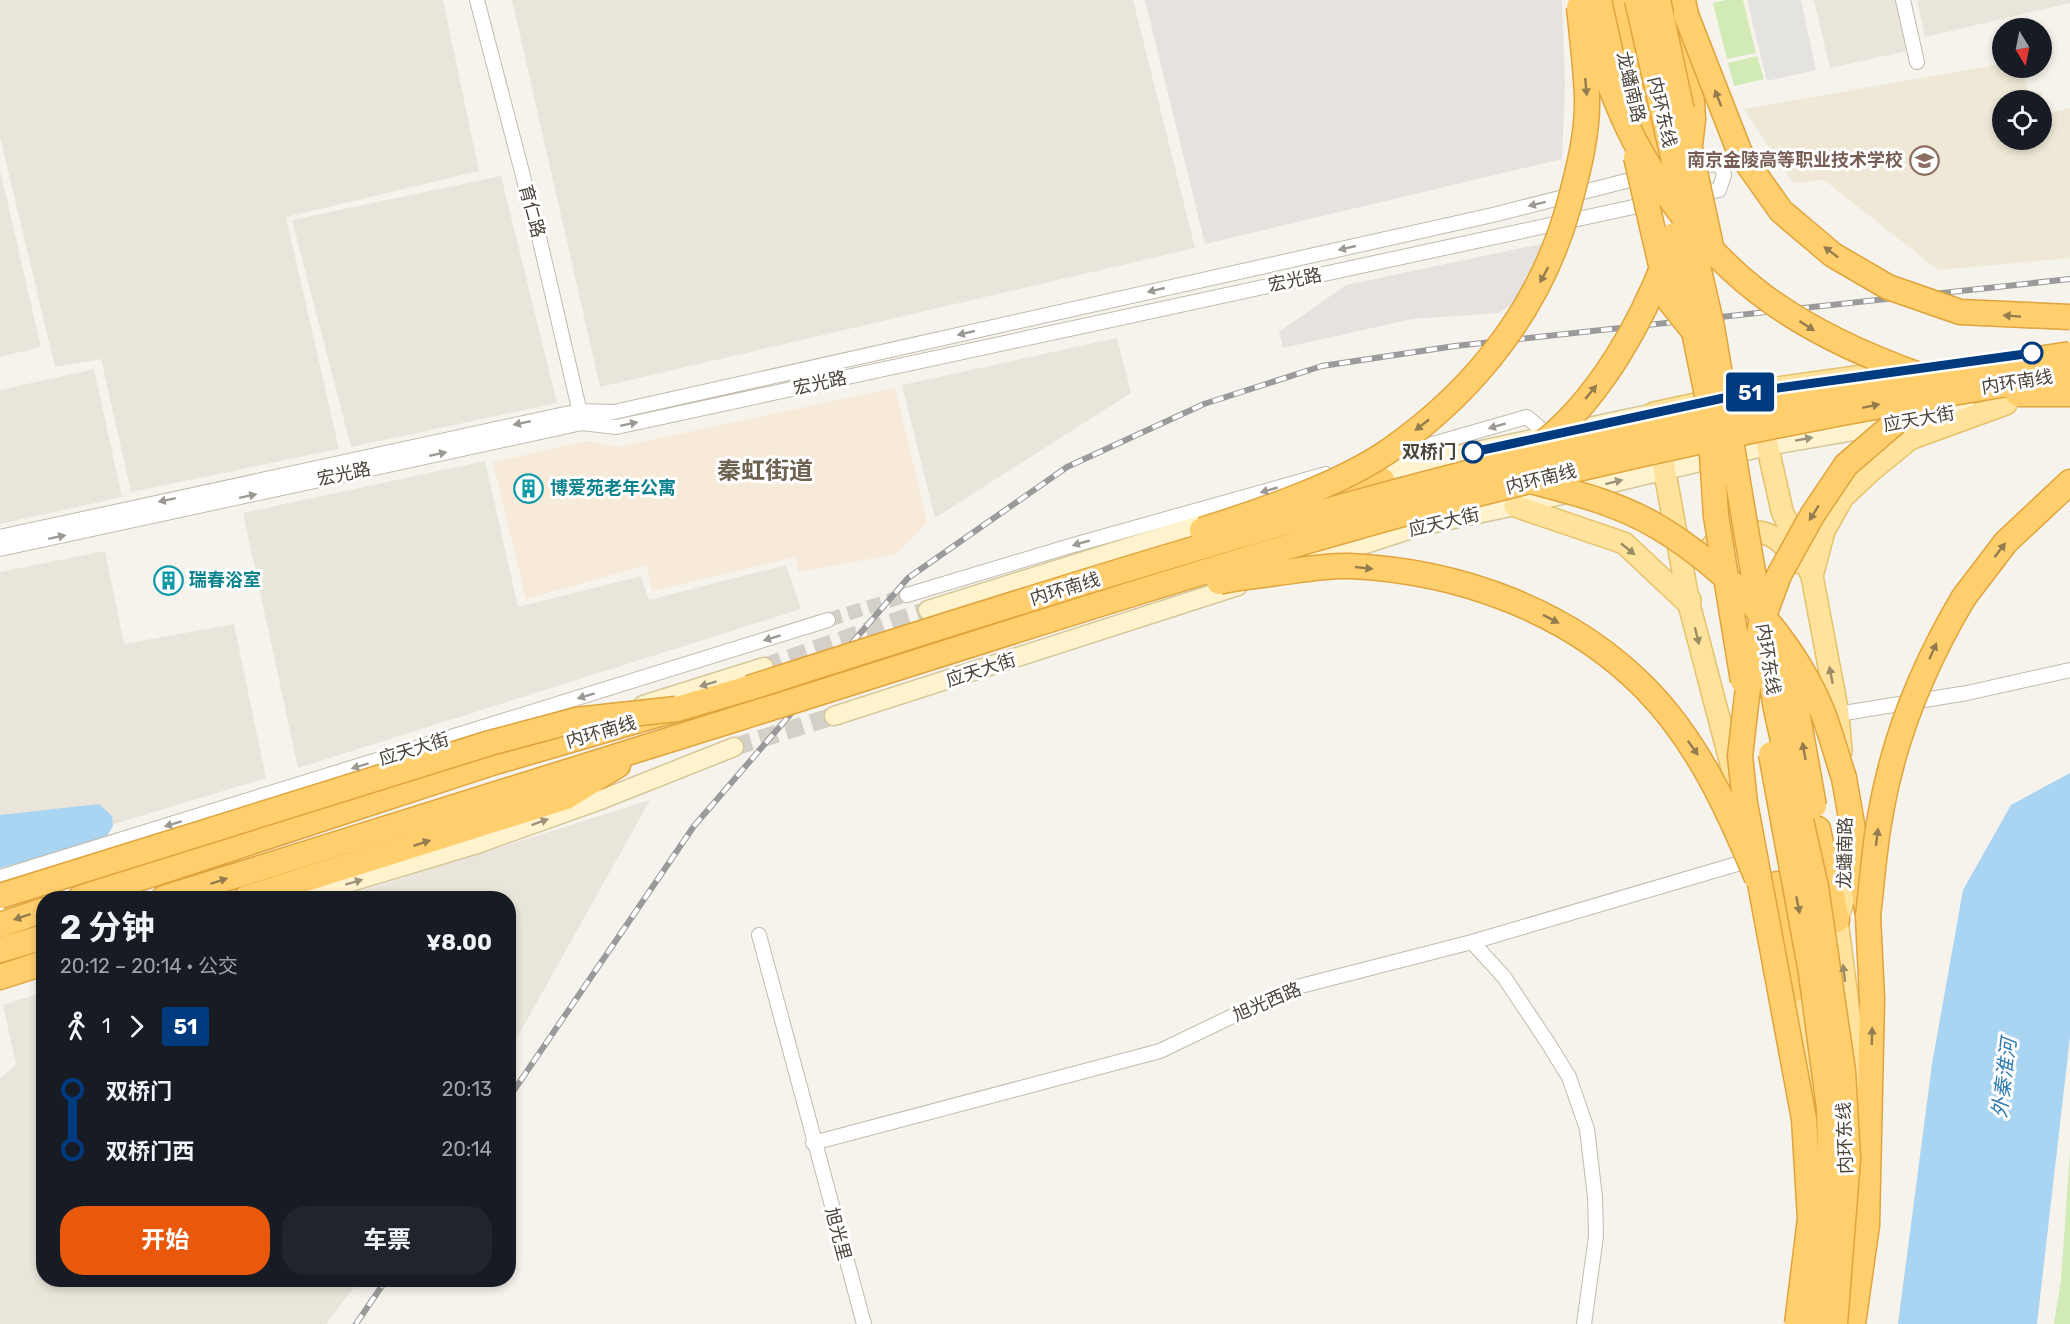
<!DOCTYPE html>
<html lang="zh">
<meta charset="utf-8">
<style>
:root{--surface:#171b24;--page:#20242c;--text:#f1f3f6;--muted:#9ea1a6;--accent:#ea580c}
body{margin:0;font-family:Rubik,"Noto Sans SC",sans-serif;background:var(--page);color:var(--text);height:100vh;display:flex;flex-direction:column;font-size:22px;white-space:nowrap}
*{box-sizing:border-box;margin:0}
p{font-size:20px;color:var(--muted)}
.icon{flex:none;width:33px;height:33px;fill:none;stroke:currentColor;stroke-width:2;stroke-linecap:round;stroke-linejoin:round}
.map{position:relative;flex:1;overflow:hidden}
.sheet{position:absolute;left:36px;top:891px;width:480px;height:396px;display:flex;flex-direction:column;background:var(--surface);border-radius:24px;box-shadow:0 3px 9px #0003}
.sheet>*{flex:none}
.badge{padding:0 12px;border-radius:4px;font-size:21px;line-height:39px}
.needle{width:39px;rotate:170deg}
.tools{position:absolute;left:1992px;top:18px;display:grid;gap:12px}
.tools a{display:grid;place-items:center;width:60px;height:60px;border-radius:50%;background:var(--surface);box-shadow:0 3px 9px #0003;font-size:30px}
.map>.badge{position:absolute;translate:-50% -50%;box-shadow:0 0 0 3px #fff}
.legs{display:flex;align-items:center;gap:9px;height:66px;padding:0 24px;font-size:20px}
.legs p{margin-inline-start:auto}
.summary{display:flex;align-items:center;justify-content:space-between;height:102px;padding:0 24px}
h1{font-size:33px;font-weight:700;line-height:45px}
.button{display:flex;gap:12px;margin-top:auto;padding:12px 24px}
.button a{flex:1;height:69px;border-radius:24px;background:var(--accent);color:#fff;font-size:24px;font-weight:700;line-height:69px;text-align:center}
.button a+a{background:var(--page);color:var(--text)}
ul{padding:0 24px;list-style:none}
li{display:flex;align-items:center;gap:21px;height:60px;font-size:22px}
li i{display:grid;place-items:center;width:9px;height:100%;margin:0 8px;background:currentColor}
li i::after{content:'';width:15px;height:15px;margin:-8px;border:4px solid;border-radius:50%;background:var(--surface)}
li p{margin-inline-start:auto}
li:first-child i{background:linear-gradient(#0000 50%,currentColor 0)}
li:last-child i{background:linear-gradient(currentColor 50%,#0000 0)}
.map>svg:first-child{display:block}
.residential{fill:#eae5da}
.commercial{fill:#f7ead8}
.industrial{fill:#e6e2dd}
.education{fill:#efe8d6;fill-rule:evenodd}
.green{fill:#d2eab5}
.parking{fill:#e5e3e0}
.water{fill:#a9d4f2}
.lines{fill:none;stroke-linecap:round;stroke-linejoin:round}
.street-tunnel{stroke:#d4d0c8;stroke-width:14;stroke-dasharray:14 7;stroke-linecap:butt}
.secondary-tunnel{stroke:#d4d0c8;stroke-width:18;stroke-dasharray:18 9;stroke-linecap:butt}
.street-casing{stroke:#c2bbae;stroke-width:16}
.secondary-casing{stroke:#d6c79b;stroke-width:21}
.primary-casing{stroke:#e6c16a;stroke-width:24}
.highway-casing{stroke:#e0a43c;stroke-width:27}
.street{stroke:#fff;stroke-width:14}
.secondary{stroke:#fff3cd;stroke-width:18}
.primary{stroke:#ffe39c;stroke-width:21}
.highway{stroke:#ffcf6e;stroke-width:24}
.rail-casing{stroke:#9a9a9a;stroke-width:6}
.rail{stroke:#fff;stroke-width:4;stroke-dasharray:11;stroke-linecap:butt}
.highway-bridge-casing{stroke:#e0a43c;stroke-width:27;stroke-linecap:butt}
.highway-bridge{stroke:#ffcf6e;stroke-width:24}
.oneway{fill:#937c4e}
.oneway2{fill:#9c9892}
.oneway3{fill:#9c937c}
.oneway4{fill:#9c8c66}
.line-1-casing{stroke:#fff;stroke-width:14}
.line-1{stroke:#003b80;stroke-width:9}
.stop-1-dot{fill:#fff;stroke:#003b80;stroke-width:3}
.labels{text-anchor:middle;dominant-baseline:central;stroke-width:6;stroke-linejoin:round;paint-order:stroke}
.street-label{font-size:18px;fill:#4b4439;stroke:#fff}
.education-label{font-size:18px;font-weight:bold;fill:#785e54;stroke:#fff;text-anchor:end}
.stop-label{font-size:18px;font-weight:bold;fill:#4b4439;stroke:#fff;text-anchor:end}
.culture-label{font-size:18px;font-weight:bold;fill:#0d838f;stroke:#fff;text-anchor:start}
.water-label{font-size:20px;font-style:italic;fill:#2e7ab2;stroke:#fff}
.district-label{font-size:24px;font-weight:bold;fill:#6e6250;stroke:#fff}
</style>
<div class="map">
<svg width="2070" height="1324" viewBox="0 0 2070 1324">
<rect width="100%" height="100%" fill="#f6f3ec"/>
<path class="residential" d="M0 0H443L479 171 286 217 339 449 131 492 101 359 55 367 0 137Z
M512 0H1133L1195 248 600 387Z
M1814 0H1895L1907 51 1830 68Z
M1917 0H2070V3L1925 37Z
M0 170 41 347 0 357Z
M501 176 557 403 351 447 292 220Z
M1117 338 1131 393 935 518 902 385Z
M94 369 122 497 0 524V390Z
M485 461 518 607 641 576 649 600 786 565 801 609 298 768 243 513Z
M105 551 124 644 234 624 266 778 101 828 0 829V572Z
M650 800 509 1052 508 898H339Z
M43 992 44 1280H360L326 1324H0V1079L16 1064 3 1005Z"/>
<path class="commercial" d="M895 388 927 522 897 554 798 572 796 557 652 591 647 565 526 599 493 462 587 441 618 447Z"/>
<path class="industrial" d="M1145 0H1562L1565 86 1562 159 1205 244Z
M1545 243 1524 296 1499 313 1412 319 1283 348 1279 332 1346 285Z"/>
<path class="education" d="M2002 64V68H2022L2029 94 2041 92 2045 114 2070 108V258L1938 270 1824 180 1793 183 1744 109ZM2002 100H2042V140H2002Z"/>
<path class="green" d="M1726 0H1743L1756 53 1727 59 1713 3Z
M1757 56 1764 79 1734 86 1728 63Z
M2070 1151V1324H2054L2061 1280Z"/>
<path class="parking" d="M1747 0H1801L1816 70 1767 81Z"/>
<path class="water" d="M2070 773V1037L2037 1324H1898L1932 1064 1963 890 2011 805Z
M99 804 112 816 113 826 105 839 0 868V815Z"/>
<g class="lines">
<path class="street-tunnel" d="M828 620 907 595"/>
<path class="secondary-tunnel" d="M764 667 928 610
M734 747 834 716"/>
<defs>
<path id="street" d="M477 0 539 237 581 417
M1903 0 1917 62
M1688 168 1715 164 1722 168 1724 175 1719 190 1695 195
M1391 456 1527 417 1548 435
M0 537 579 411 614 412 1497 214 1634 179
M0 549 582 423 616 427 1652 203
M907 595 1070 546 1326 474
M1838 714 1967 693 2070 670
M0 877 828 620
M759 935 864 1324
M1472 942 1504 977 1548 1043 1569 1077 1587 1129 1595 1197 1596 1236 1584 1324
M813 1143 1160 1051 1289 989 1472 942 1754 859"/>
<path id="secondary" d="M1612 0 1618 30
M1365 475 1654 413
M1313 561 1421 526 1515 506 1767 446 1969 411
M928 610 1212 521
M643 705 764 667
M834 716 1238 586
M298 898 474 845 603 799 734 747"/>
<path id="primary" d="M1760 413 1782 511 1812 576 1838 714 1841 751
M1515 506 1624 543 1689 604 1690 600
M1710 549C1719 535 1751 528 1767 534 1780 538 1791 553 1800 563
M1812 576 1824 531 1843 497 1872 470 1910 439 2006 404
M1736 783 1689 604 1654 413 1756 391 1870 375
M1848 845V885L1837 920 1856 1067 1857 1123
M1789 975 1812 1087 1815 1127"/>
<path id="highway" d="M1624 0 1657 163
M1683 0 1686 15 1693 119
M1311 498 1382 480
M1964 597 2006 542 2070 482
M1844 778 1868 916 1872 999 1867 1225 1853 1324
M1818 829 1837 920
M1777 884 1793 990
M80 898 495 762 749 688
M164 898 739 718
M246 898 566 797 618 765
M0 925 44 910
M0 950 44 937
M0 977 44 963"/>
</defs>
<use href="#street" class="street-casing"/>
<use href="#secondary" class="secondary-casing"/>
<use href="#primary" class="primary-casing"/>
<use href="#highway" class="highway-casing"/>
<use href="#street" class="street"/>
<use href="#secondary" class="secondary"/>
<use href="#primary" class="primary"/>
<use href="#highway" class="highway"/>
<defs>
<path id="rail" d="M508 1099 694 826 908 578 1067 467 1204 404 1322 366 1455 346 2070 279
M356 1324 386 1280"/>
</defs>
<use href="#rail" class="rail-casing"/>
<use href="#rail" class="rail"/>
<defs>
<path id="highway-bridge" d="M1599 0 1612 59
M1637 0 1712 327 1776 709 1816 887 1843 1071 1848 1159 1835 1324
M1658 0 1711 246
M1686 15 1740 153 1781 211 1833 255 1888 287 1960 312 2070 317
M1591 36C1606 73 1619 114 1639 149 1708 272 1791 330 1922 376
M1636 157 1669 300 1692 329
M1685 189 1693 119
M1678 253 1710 410
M2018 394H2070
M1710 424 1716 516 1743 681
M1525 456C1597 409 1648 314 1674 235
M1534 482C1576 493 1620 504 1658 527 1728 569 1792 637 1823 713 1831 734 1837 757 1844 778
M1202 530C1261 511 1340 485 1390 450 1476 390 1541 307 1569 205 1578 171 1588 134 1587 98 1586 68 1582 37 1579 7
M1219 582C1238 577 1258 576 1278 573 1301 570 1326 565 1350 566 1458 571 1568 610 1645 688 1698 742 1728 809 1757 878
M1788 660 1814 806
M749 688C1045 593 1342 498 1645 430 1786 399 1928 376 2070 354
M739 718C983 642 1226 560 1474 495 1670 444 1869 405 2070 374
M1771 754 1811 973 1829 1108 1831 1190 1817 1324
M0 896 490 743 576 720 676 709
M1868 916C1872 883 1874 850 1880 817 1893 739 1924 664 1964 597
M1797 1324 1810 1219 1804 1119 1745 803 1740 756 1749 679 1761 624 1779 575 1813 514 1846 465 1925 397"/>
</defs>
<use href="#highway-bridge" class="highway-bridge-casing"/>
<use href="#highway-bridge" class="highway-bridge"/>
</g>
<defs><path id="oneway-solid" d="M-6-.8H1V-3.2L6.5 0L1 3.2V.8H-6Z" transform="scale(1.5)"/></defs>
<g class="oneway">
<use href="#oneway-solid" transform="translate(1586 87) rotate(85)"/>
<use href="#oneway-solid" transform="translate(1718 98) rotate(-111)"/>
<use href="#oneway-solid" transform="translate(1831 252) rotate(-143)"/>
<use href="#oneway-solid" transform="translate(1544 275) rotate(118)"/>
<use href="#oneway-solid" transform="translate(2012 316) rotate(-176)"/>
<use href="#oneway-solid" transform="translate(1807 326) rotate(33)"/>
<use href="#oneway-solid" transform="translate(1591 392) rotate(-51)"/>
<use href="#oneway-solid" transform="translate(1871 406) rotate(-12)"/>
<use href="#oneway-solid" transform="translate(1422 425) rotate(142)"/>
<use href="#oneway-solid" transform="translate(1814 513) rotate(122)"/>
<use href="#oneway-solid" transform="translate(2000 550) rotate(-53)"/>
<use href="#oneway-solid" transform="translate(1364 568) rotate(6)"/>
<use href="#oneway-solid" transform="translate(1551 619) rotate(27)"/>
<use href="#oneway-solid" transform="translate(1933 651) rotate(-66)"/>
<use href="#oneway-solid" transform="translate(1693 748) rotate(55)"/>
<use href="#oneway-solid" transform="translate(1804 751) rotate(-100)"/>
<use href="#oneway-solid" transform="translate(1877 837) rotate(-83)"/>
<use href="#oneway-solid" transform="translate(422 843) rotate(-18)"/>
<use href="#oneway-solid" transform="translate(219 881) rotate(-18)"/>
<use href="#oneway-solid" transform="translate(1798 905) rotate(79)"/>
<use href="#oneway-solid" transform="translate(22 917) rotate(162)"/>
<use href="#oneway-solid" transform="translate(1872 1036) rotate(-89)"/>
</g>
<g class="oneway2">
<use href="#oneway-solid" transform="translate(1537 204) rotate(166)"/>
<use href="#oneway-solid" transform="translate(1347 248) rotate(167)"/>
<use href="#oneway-solid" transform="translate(1156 290) rotate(167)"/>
<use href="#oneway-solid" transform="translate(966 333) rotate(167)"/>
<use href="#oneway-solid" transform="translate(522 423) rotate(168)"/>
<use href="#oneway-solid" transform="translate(629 424) rotate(-12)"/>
<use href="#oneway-solid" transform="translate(1497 426) rotate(164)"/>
<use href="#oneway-solid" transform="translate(438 454) rotate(-12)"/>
<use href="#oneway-solid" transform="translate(1269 490) rotate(164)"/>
<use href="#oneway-solid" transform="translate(248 496) rotate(-12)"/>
<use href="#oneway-solid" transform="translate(167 500) rotate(168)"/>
<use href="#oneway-solid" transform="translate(57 537) rotate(-12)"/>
<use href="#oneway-solid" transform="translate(1081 543) rotate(164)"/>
<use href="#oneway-solid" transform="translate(772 638) rotate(163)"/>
<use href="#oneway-solid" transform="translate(586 696) rotate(163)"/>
<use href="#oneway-solid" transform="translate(360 766) rotate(163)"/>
<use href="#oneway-solid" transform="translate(173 824) rotate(163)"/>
</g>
<g class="oneway3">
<use href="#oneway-solid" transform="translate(1804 439) rotate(-10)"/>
<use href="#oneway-solid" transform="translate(1614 482) rotate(-14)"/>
<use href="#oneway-solid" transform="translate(708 684) rotate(163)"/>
<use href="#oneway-solid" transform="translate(540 822) rotate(-20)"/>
<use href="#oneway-solid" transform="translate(354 882) rotate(-17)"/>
</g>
<g class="oneway4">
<use href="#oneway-solid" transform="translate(1628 549) rotate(39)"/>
<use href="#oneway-solid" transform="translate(1697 636) rotate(76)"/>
<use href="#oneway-solid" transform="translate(1831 675) rotate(-101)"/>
<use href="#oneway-solid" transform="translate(1844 973) rotate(-97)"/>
</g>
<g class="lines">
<defs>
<path id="line-1" d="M1473 452 1756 391 2032 353"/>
</defs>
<use href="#line-1" class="line-1-casing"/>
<use href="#line-1" class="line-1"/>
</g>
<defs>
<symbol id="university-ring" viewBox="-11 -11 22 22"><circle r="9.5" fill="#fff" stroke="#8d6e63" stroke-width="1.5"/><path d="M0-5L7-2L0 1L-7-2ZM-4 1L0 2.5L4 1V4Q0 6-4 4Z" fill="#8d6e63"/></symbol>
<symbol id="building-ring" viewBox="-11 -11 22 22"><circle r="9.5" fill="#fff" stroke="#0f9aa8" stroke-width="1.5"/><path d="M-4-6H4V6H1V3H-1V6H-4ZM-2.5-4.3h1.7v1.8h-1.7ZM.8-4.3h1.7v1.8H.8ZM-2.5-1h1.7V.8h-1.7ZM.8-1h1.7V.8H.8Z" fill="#0f9aa8"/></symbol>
</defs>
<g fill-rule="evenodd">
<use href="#university-ring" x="1908" y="144" width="33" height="33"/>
<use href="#building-ring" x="512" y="472" width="33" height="33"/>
<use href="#building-ring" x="152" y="564" width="33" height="33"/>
</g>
<g class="stop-1-dot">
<circle cx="2032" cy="353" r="10"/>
<circle cx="1473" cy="452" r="10"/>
</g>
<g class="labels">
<g class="street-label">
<text transform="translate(1631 87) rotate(77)">龙蟠南路</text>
<text transform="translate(1662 112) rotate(77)">内环东线</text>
<text transform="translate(532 211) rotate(75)">育仁路</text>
<text transform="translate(1295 280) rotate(-12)">宏光路</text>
<text transform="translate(2017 382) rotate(-9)">内环南线</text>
<text transform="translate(820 383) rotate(-12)">宏光路</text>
<text transform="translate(1919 419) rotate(-10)">应天大街</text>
<text transform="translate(344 474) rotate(-12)">宏光路</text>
<text transform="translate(1541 479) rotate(-14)">内环南线</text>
<text transform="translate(1444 522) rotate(-13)">应天大街</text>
<text transform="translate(1065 589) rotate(-17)">内环南线</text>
<text transform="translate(1768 659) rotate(81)">内环东线</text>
<text transform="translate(981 670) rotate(-18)">应天大街</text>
<text transform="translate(601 732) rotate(-16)">内环南线</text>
<text transform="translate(414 749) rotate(-17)">应天大街</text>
<text transform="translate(1845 853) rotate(-89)">龙蟠南路</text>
<text transform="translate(1267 1002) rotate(-23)">旭光西路</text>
<text transform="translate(1845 1138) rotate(-92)">内环东线</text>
<text transform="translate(838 1234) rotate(75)">旭光里</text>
</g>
<g class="education-label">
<text x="1903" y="160">南京金陵高等职业技术学校</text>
</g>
<g class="stop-label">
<text x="1456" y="452">双桥门</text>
</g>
<g class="culture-label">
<text x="550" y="488">博爱苑老年公寓</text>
<text x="189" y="580">瑞春浴室</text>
</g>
<g class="water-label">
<text transform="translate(2004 1078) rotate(-83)">外秦淮河</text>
</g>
<g class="district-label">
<text x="765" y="471">秦虹街道</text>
</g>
</g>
</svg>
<div class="tools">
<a><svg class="needle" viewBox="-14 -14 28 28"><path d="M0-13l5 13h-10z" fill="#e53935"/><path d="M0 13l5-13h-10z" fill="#9ea1a6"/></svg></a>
<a><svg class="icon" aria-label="locate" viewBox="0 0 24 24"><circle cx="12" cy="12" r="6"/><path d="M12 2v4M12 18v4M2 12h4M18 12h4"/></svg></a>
</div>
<b class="badge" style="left:1750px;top:392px;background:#003b80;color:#fff">51</b>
<section class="sheet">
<div class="summary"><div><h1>2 分钟</h1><p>20:12 – 20:14 · 公交</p></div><b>¥8.00</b></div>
<div class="legs"><svg class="icon" aria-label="walk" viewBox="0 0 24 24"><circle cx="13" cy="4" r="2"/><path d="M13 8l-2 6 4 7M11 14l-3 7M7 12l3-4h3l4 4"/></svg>1<svg class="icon" aria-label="forward" viewBox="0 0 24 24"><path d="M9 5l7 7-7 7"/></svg><b class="badge" style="background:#003b80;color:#fff">51</b></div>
<ul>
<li><i style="color:#003b80"></i><b>双桥门</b><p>20:13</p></li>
<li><i style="color:#003b80"></i><b>双桥门西</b><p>20:14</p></li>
</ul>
<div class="button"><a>开始</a><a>车票</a></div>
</section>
</div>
